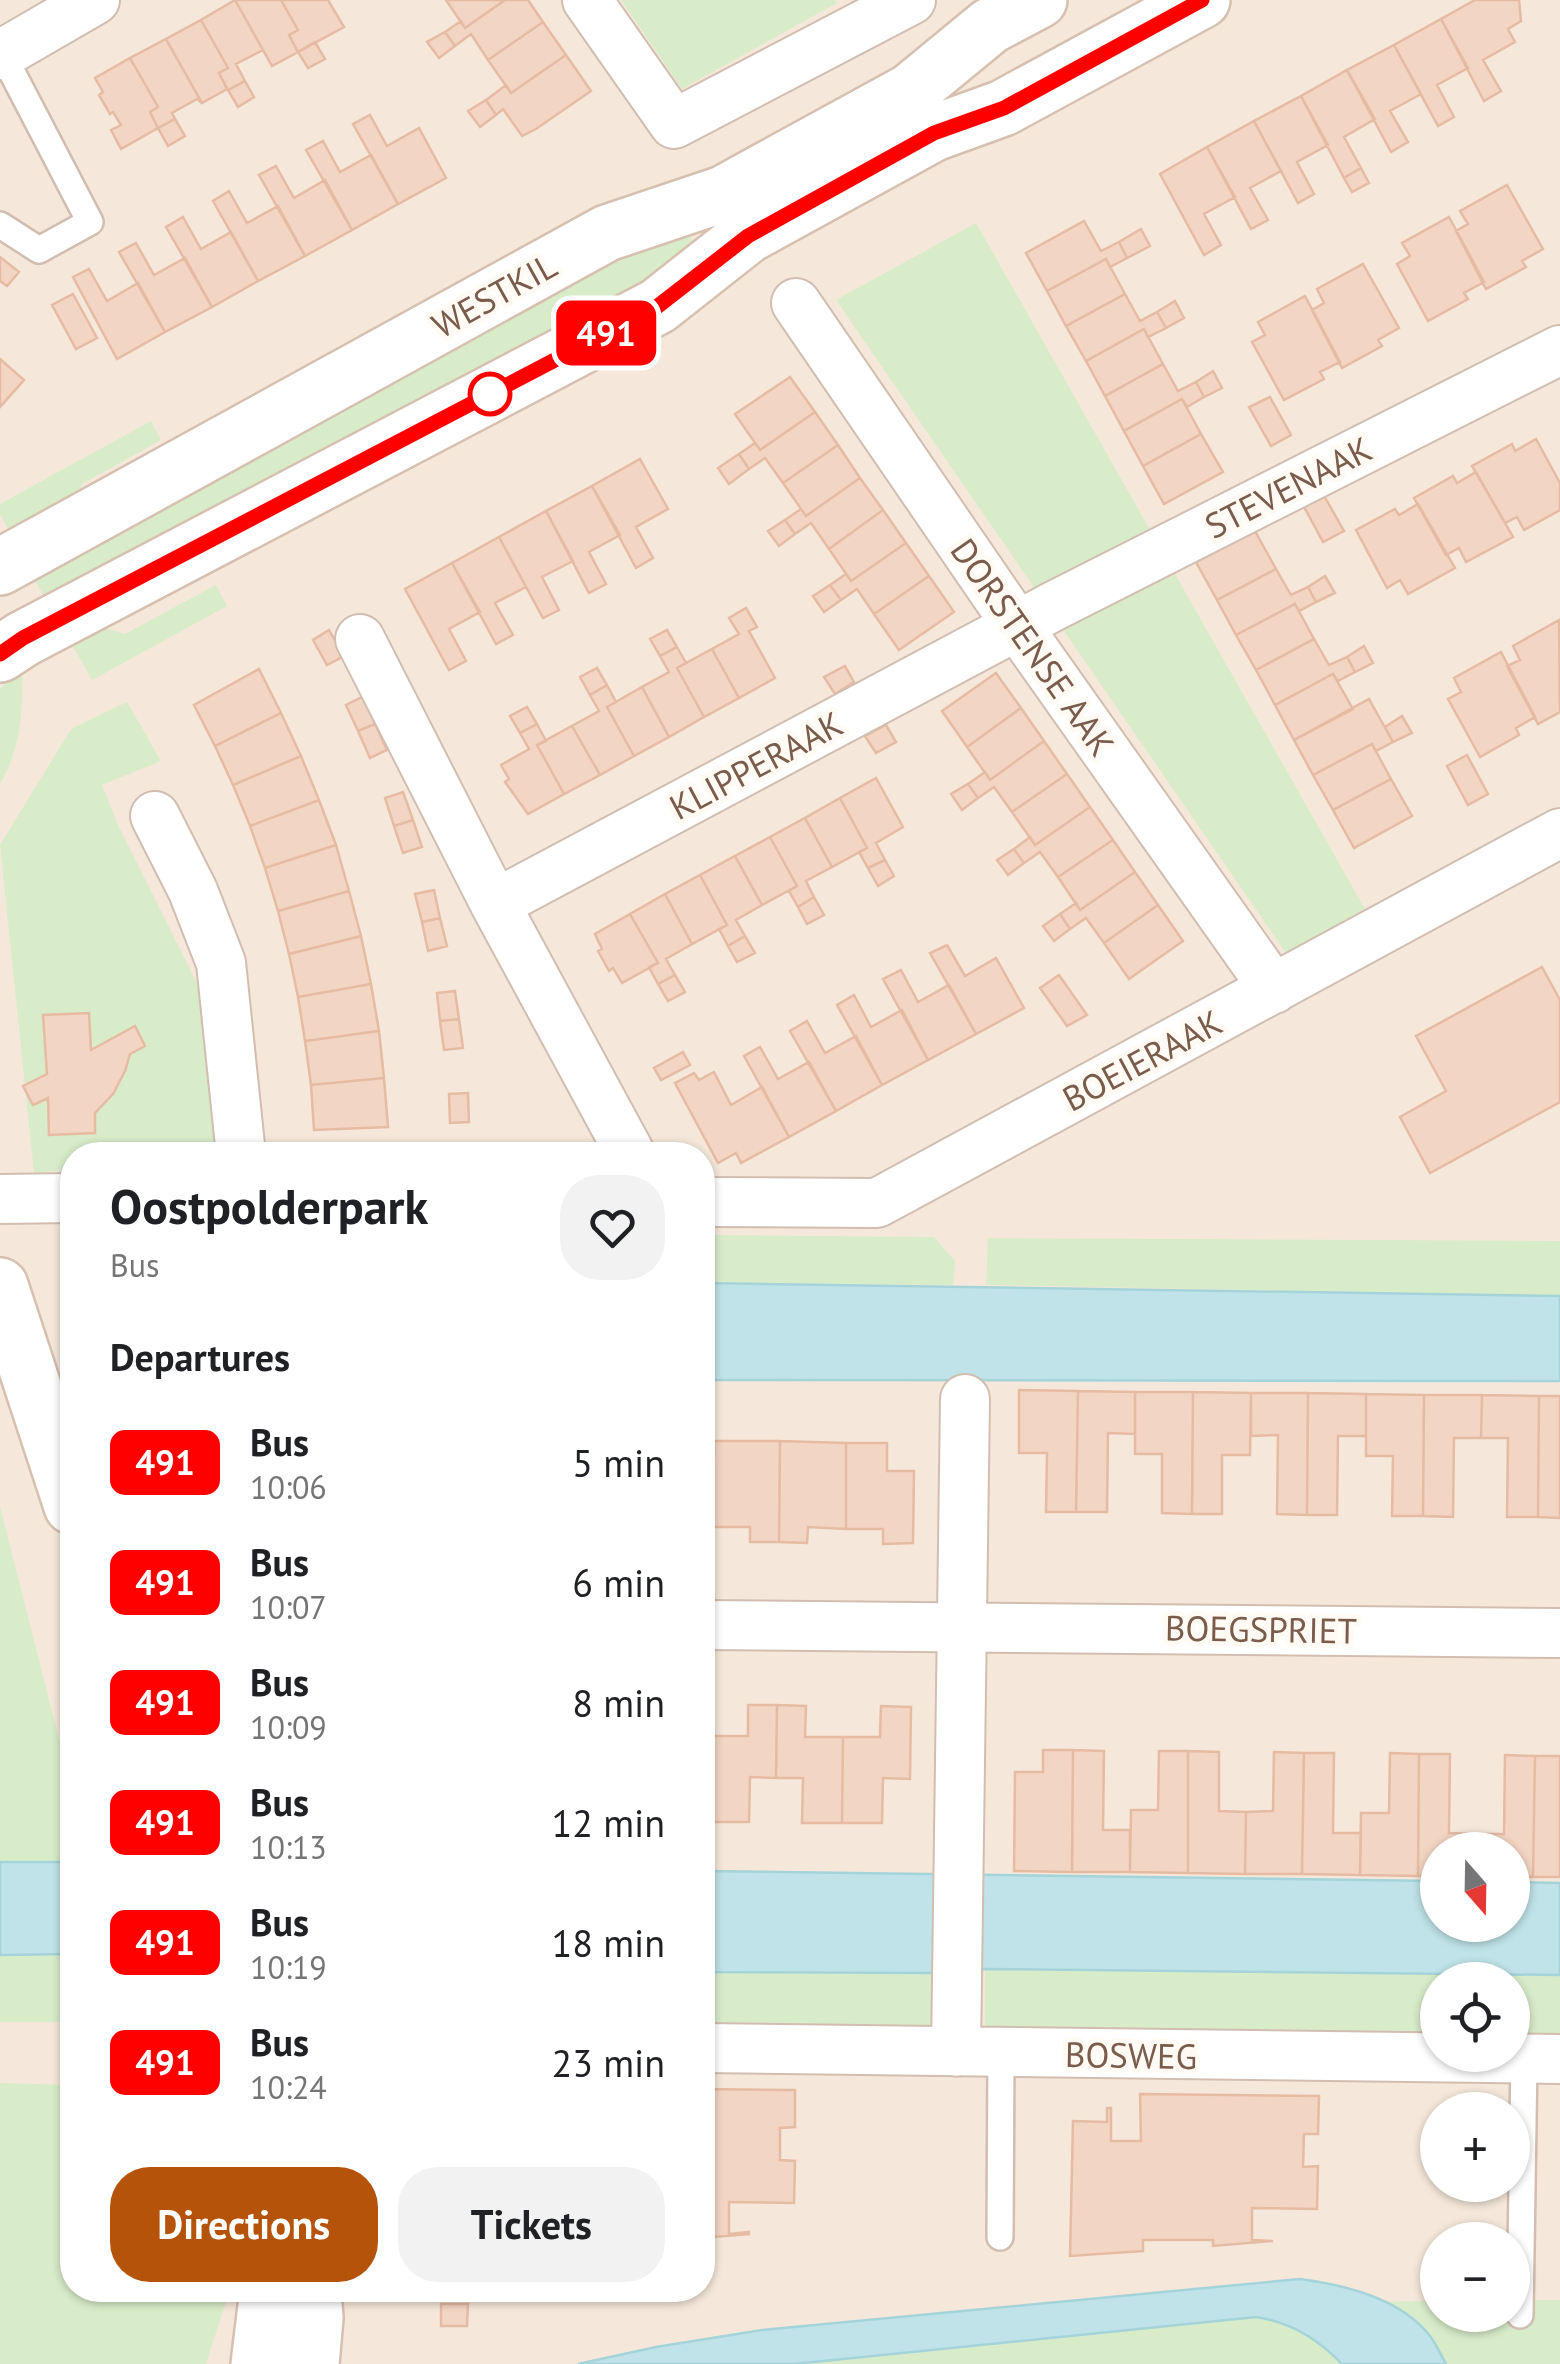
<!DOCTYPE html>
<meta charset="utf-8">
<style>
:root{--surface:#fff;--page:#f2f2f2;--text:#202124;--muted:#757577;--accent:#b45309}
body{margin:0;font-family:"PT Sans",sans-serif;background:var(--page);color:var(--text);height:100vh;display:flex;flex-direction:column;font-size:38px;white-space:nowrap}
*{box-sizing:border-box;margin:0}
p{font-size:32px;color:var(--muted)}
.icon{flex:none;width:55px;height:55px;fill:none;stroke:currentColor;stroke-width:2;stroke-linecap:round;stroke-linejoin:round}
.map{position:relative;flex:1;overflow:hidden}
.details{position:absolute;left:60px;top:1142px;width:655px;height:1160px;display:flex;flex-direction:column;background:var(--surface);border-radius:40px;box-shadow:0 2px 8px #0004}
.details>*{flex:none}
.badge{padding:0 20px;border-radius:15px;font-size:35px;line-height:65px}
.needle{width:65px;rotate:160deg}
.controls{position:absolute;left:1420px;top:1832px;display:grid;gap:20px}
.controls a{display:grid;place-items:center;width:110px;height:110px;border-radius:50%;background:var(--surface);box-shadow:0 2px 8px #0004;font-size:50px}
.map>.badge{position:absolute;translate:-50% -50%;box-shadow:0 0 0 5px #fff}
h2{padding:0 50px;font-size:38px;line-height:90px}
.round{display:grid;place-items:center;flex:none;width:105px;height:105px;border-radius:40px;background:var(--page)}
.overview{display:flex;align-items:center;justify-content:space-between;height:170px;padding:0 50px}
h1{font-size:48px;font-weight:700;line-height:75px}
.primary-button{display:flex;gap:20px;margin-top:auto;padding:20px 50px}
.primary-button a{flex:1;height:115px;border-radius:40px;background:var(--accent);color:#fff;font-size:40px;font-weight:700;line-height:115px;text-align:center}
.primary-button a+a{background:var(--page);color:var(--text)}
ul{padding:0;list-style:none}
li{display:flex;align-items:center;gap:30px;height:120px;padding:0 50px}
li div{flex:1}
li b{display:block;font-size:38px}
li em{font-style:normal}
li .badge{min-width:110px;font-weight:700;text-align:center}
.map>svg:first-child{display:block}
.residential{fill:#f5e8da;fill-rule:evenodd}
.green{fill:#d8ecc9}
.water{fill:#bfe3e8;stroke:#a5d3da;stroke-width:2.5}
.building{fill:#f3d5c3;stroke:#e6bba3;stroke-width:2.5}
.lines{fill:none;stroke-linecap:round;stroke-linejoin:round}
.lane-casing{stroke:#d1beb0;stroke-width:30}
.street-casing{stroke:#d1beb0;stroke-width:52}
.secondary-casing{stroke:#d6c0b0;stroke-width:60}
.lane{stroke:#fff;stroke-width:25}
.street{stroke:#fff;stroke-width:48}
.secondary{stroke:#fff;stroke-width:55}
.line-casing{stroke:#fff;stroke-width:22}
.line{stroke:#f00;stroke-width:15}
.stop-dot{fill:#fff;stroke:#f00;stroke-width:5}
.labels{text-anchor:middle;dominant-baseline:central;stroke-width:10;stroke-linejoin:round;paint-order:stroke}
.street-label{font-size:35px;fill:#7a5c4d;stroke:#fffaf3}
</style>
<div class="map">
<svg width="1560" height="2364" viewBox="0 0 1560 2364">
<rect width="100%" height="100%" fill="#fdf6ec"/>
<path class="residential" d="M0 0H1560V2364H0ZM72 1155H702V2290H72ZM1438 1850H1512V1925H1438ZM1438 1980H1512V2055H1438ZM1438 2110H1512V2185H1438ZM1438 2240H1512V2315H1438Z"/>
<path class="green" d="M621 0H835L837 3 682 89Z
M976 223 1365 909 1286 953 836 300Z
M679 224 703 254 51 610 29 568Z
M151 421 161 440 82 484 69 517 17 545 0 514V504Z
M216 585 227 606 92 680 68 638 95 625 125 634Z
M22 666C23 709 22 746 0 784V689Z
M127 702 161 761 102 785 118 825 212 1013 220 1154 72 1155V1169L34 1173 0 845 71 729Z
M703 1235 934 1237 955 1261 953 1285 703 1283Z
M988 1238 1560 1241V1296L986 1285Z
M0 1507 72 1790V1862H0Z
M72 1954V2022H0V1955Z
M985 1969 1560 1975V2035H1513L1512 1980H1438L1437 2035H985Z
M703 1972 932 1973V2035L703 2034Z
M0 2083 72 2085V2290H226V2302L206 2364H0Z
M1513 2300H1560V2364H696L1203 2304 1437 2301 1438 2315H1512Z"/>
<path class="water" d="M703 1283 1560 1296V1381L703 1380Z
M0 1862H72V1954L0 1955Z
M702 1871 1437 1881 1438 1925H1512L1513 1882 1560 1883V1975L985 1969 932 1973 703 1972Z
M1300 2279C1345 2285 1400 2298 1430 2336 1436 2344 1441 2355 1446 2364H1342C1318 2339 1291 2322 1256 2317L794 2364H578L656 2347 762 2330Z"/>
<path class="building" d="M235 0H281L298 30 289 35 298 52 272 66Z
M235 0 263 50 236 64 245 81 228 90 219 73 228 68 201 20Z
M281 0H328L344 27 298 52 289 35 298 30Z
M446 0H505L465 28Z
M505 0H528L543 22 488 60 471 34 455 46 445 32 461 21 465 28Z
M1475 0H1519L1521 21 1508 29 1515 42 1483 60 1501 91 1484 101 1441 19Z
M1441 19 1468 68 1437 85 1454 117 1438 126 1394 45Z
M201 20 228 68 219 73 227 89 202 103 166 39Z
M543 22 566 55 511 93 488 60Z
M445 32 455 46 439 58 427 42Z
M166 39 202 103 197 99 172 113 175 119 158 128 150 112 158 107 130 58Z
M315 42 325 59 308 68 298 52Z
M1394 45 1421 94 1390 111 1408 142 1391 152 1347 70Z
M566 55 591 91 536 129 522 136 503 109 496 115 486 100 506 85 511 93Z
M130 58 158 107 150 112 158 128 121 149 111 130 121 125 113 112 110 114 99 95 103 92 95 78Z
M1347 70 1375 119 1344 137 1361 168 1344 178 1301 96Z
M245 81 254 97 238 107 228 90Z
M1301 96 1328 145 1297 162 1314 194 1298 203 1254 121Z
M486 100 496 115 480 127 468 111Z
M370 115 387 146 419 128 446 178 398 204 353 124Z
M175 119 185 136 168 146 158 128Z
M1254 121 1281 171 1250 188 1268 220 1251 229 1207 147Z
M323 141 340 172 371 155 398 204 352 230 306 150Z
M1207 147 1235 197 1204 214 1221 245 1204 255 1160 174Z
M276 166 294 198 325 180 352 230 305 256 259 175Z
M1361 168 1369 183 1352 192 1344 178Z
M1507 185 1543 249 1522 261 1526 267 1486 289 1456 231 1468 224 1460 211Z
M229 191 247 223 278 206 305 256 258 281 213 201Z
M183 217 201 249 231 232 258 281 212 307 166 227Z
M1449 217 1484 282 1464 293 1468 299 1428 321 1397 264 1410 256 1402 243Z
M1084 221 1101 251 1119 242 1127 258 1110 267 1106 259 1047 291 1026 253Z
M1141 229 1150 246 1127 258 1119 242Z
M136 243 154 275 185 258 212 307 165 332 119 252Z
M0 257 19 272 7 286 0 281Z
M1106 259 1125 294 1066 326 1047 291Z
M1363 264 1399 328 1378 340 1382 346 1342 368 1312 310 1324 303 1317 289Z
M89 269 107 301 138 283 165 332 117 359 73 277Z
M73 294 97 338 76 349 52 305Z
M1125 294 1140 321 1157 312 1166 328 1148 337 1144 329 1086 361 1066 326Z
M1305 296 1340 362 1320 372 1324 379 1284 400 1252 342 1265 335 1258 322Z
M1175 301 1184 318 1166 328 1157 312Z
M1144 329 1163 364 1105 396 1086 361Z
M0 359 24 380 0 407Z
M1163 364 1178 391 1196 382 1204 397 1187 407 1182 399 1124 431 1105 396Z
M1213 371 1222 388 1204 397 1196 382Z
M790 377 815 412 760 450 735 414Z
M1270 397 1291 435 1271 446 1249 407Z
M1182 399 1201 434 1143 466 1124 431Z
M815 412 838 445 783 483 765 458 749 469 739 454 755 443 760 450Z
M1201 434 1223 472 1164 504 1143 466Z
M1536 439 1560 483V510L1524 530 1517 517 1505 523 1472 466 1512 444 1515 451Z
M838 445 860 478 806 516 783 483Z
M739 454 749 469 729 484 718 468Z
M640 459 668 509 636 527 653 558 636 568 592 486Z
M1476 472 1513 537 1466 562 1459 548 1446 555 1414 498 1453 476 1457 483Z
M860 478 883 510 829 549 811 523 795 534 785 520 801 509 806 516Z
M592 486 620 535 589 552 606 584 589 593 546 511Z
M1322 492 1344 531 1323 542 1302 503Z
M1418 504 1455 568 1408 594 1400 580 1387 588 1356 530 1395 509 1399 515Z
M883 510 906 543 851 581 829 549Z
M546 511 573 561 542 577 559 610 543 618 499 537Z
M785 520 795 534 779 546 768 531Z
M1255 531 1276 569 1217 600 1196 562Z
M499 537 526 587 495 603 513 635 496 644 452 563Z
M906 543 929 576 874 614 857 589 841 600 830 585 846 574 851 581Z
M452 563 480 612 449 629 466 661 449 670 405 589Z
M1276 569 1291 595 1308 587 1316 602 1299 611 1295 604 1236 635 1217 600Z
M929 576 954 612 899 650 874 614Z
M1325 576 1335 593 1316 602 1308 587Z
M830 585 841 600 824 612 813 596Z
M1295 604 1314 639 1256 670 1236 635Z
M746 608 757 627 749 631 775 678 739 698 712 649 739 634 729 618Z
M1559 620 1560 712 1538 724 1507 666 1520 660 1513 646Z
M329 630 344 656 327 665 313 640Z
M667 630 677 647 660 656 650 639Z
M1314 639 1329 665 1347 657 1355 672 1338 681 1333 674 1275 705 1256 670Z
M1364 646 1373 663 1355 672 1347 657Z
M677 647 686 663 677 668 704 717 669 737 642 687 669 672 660 656Z
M712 649 739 698 704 717 677 668Z
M1501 652 1535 717 1516 728 1519 735 1480 757 1448 699 1461 692 1454 678Z
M845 666 854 682 835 694 824 677Z
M597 668 607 685 590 695 580 677Z
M259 669 281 713 215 746 194 705Z
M996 673 1021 708 967 747 942 711Z
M1333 674 1353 709 1294 740 1275 705Z
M607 685 616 702 607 707 634 756 600 775 572 726 599 711 590 695Z
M642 687 669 737 634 756 607 707Z
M364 696 375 724 358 731 346 705Z
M1369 699 1393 742 1376 751 1372 744 1313 775 1294 740Z
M527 707 537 724 520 733 510 716Z
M1021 708 1044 741 990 780 967 747Z
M281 713 301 756 233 785 215 746Z
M1402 716 1412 733 1393 742 1385 727Z
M375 724 387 750 370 758 358 731Z
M537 724 546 741 537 745 564 794 528 814 505 782 509 779 501 765 529 749 520 733Z
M886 725 896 742 876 753 865 736Z
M572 726 600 775 564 794 537 745Z
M1044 741 1067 774 1012 812 994 787 978 798 968 784 985 772 990 780Z
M1372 744 1391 779 1333 810 1313 775Z
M1467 755 1488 794 1468 805 1447 766Z
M301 756 319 800 250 826 233 785Z
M1067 774 1090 807 1035 845 1012 812Z
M876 778 903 827 876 843 885 860 868 868 859 852 867 848 840 798Z
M1391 779 1412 816 1354 848 1333 810Z
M968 784 978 798 962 810 951 794Z
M403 792 413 820 394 826 385 798Z
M840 798 867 848 832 867 805 818Z
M319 800 336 845 265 868 250 826Z
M1090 807 1113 840 1058 877 1040 852 1024 863 1014 849 1030 837 1035 845Z
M805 818 832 867 806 881 814 897 798 907 789 891 797 886 770 837Z
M413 820 422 847 403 853 394 826Z
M770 837 797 886 762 905 735 856Z
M1113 840 1135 872 1080 910 1058 877Z
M336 845 349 891 278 911 265 868Z
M1014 849 1024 863 1008 875 997 860Z
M735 856 762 905 736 920 745 936 728 946 719 929 727 925 700 875Z
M885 860 894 876 878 886 868 868Z
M1135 872 1158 905 1104 943 1086 918 1070 929 1060 914 1076 903 1080 910Z
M700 875 727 925 692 944 665 894Z
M434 890 440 918 422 922 415 894Z
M349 891 361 936 289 954 278 911Z
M665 894 692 944 666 959 675 975 658 984 649 967 658 963 630 914Z
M814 897 824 915 807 924 798 907Z
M1158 905 1183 941 1129 979 1104 943Z
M630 914 658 963 622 983 613 968 609 971 598 951 602 949 595 934Z
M1060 914 1070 929 1054 941 1043 926Z
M440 918 447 946 428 951 422 922Z
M361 936 371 984 298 997 289 954Z
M745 936 755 953 737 962 728 946Z
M947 945 965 976 996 958 1024 1008 976 1034 930 953Z
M1542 967 1560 1000V1102L1430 1173 1400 1117 1446 1091 1416 1036Z
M901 970 918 1002 949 985 976 1034 928 1060 883 979Z
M675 975 685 992 668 1001 658 984Z
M1059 975 1087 1015 1067 1026 1040 988Z
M371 984 379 1031 305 1041 298 997Z
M455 991 459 1019 440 1021 437 993Z
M854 995 871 1027 902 1010 928 1060 882 1085 837 1005Z
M89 1013 91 1050 135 1026 145 1046 130 1054 125 1071 113 1094 95 1113V1133L49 1135 48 1098 33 1105 23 1086 47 1074 43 1015Z
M459 1019 463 1048 444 1050 440 1021Z
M807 1021 825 1053 856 1036 882 1085 836 1111 790 1031Z
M379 1031 384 1078 311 1085 305 1041Z
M760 1047 778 1079 809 1062 836 1111 789 1137 744 1056Z
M683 1052 690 1065 661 1080 654 1068Z
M714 1072 731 1105 762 1087 789 1137 741 1163 736 1153 718 1163 675 1083 694 1073 699 1080Z
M384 1078 388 1127 314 1130 311 1085Z
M468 1093 469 1122 450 1123 449 1094Z
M1019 1390 1078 1391 1076 1512H1046L1047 1453H1019Z
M1078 1391 1135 1392V1434L1108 1433 1107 1512H1076Z
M1135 1392H1193L1192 1514 1162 1513V1454H1135Z
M1193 1392 1251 1393 1250 1455H1222V1514H1192Z
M1251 1393H1308L1307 1515 1277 1514 1278 1435 1251 1436Z
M1308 1393 1366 1394V1436H1338L1337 1515H1307Z
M1366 1394 1424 1395 1423 1516H1392L1393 1456H1366Z
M1424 1395H1482L1481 1438H1454L1453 1517 1423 1516Z
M1482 1395 1539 1396 1538 1517H1507L1508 1438H1481Z
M1539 1396H1560V1518L1538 1517Z
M702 1441H714L713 1527H702Z
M714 1441H780L779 1542H750V1527H713Z
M780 1441 846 1443V1529L808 1527 807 1543 779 1542Z
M846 1443H887V1471H914L913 1543 883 1544V1529H846Z
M748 1705H777L776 1778 750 1777 749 1822H709L710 1736H748Z
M777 1705 806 1706 805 1737H843L842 1823H802L803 1778H776Z
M881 1706 911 1707 910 1779 883 1778 882 1823H842L843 1737H880Z
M702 1735 710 1736 709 1822H702Z
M1043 1750H1073L1072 1872 1014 1871 1015 1772H1043Z
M1073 1750 1104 1751 1103 1830H1130V1872H1072Z
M1159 1751H1188V1873L1130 1872 1131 1810H1158Z
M1188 1751 1219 1752V1811L1246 1812 1245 1874 1188 1873Z
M1274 1752 1304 1753 1302 1874H1245L1246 1812 1273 1811Z
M1304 1753H1334L1333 1833H1361L1360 1875 1302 1874Z
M1390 1753 1419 1754 1418 1876 1360 1875 1361 1813H1389Z
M1419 1754H1450L1449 1833 1476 1834V1850H1438V1876H1418Z
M1505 1755 1535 1756 1533 1877H1512V1850H1476V1834H1504Z
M1535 1756H1560V1877H1533Z
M702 2089 795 2090V2127L780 2128V2160L795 2161 794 2203 729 2202V2234L749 2232V2234L702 2238Z
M1140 2094 1319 2096 1318 2134H1304L1303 2167 1318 2166 1317 2209 1252 2208V2240L1273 2241 1213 2246V2240H1143V2251L1070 2256 1073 2121 1107 2122V2108H1111V2141H1141Z
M441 2304H468L467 2326H441Z"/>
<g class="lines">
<defs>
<path id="lane" d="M0 225 39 250 90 222 2 53
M1000 2237 1001 2054
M1520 2315 1524 2059"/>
<path id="street" d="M587 0 674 124 911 0
M0 55 95 0
M796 303 1018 627 1274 989
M360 639 495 904 631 1155
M155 816 193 891 221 963 241 1155
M495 904 1054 606 1560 350
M0 1199 72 1198
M702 1202 877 1203 1560 833
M702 1625 1560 1633
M702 2048 1560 2059
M956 2052 965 1399"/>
<path id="secondary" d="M0 567 607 233 723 194 911 91 990 26 1039 0
M0 654 23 639 658 306 748 235 934 133 1003 108 1202 0
M0 1286 72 1506
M259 2364 268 2290
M311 2364 315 2318 313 2290"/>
</defs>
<use href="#lane" class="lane-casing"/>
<use href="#street" class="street-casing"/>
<use href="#secondary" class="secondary-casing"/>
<use href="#lane" class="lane"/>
<use href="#street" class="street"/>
<use href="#secondary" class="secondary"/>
</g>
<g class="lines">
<defs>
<path id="line" d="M0 654 23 638 658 306 748 236 934 133 1004 108 1202 0"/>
</defs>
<use href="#line" class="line-casing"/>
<use href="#line" class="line"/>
</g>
<circle class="stop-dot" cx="490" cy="394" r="20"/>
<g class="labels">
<g class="street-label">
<text transform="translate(494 295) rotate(-29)">WESTKIL</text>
<text transform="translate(1288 487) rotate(-27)">STEVENAAK</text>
<text transform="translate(1033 647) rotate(55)">DORSTENSE AAK</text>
<text transform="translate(756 765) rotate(-28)">KLIPPERAAK</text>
<text transform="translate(1142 1060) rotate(-28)">BOEIERAAK</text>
<text transform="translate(1261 1629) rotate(1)">BOEGSPRIET</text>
<text transform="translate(1131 2055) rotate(1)">BOSWEG</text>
</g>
</g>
</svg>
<div class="controls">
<a><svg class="needle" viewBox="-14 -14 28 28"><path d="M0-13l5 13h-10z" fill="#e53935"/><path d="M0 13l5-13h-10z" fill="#757577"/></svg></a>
<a><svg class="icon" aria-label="locate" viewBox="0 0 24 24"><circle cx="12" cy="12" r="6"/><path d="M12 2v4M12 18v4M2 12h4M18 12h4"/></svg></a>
<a>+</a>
<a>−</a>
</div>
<b class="badge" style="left:606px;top:333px;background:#f00;color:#fff">491</b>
<section class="details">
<div class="overview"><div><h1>Oostpolderpark</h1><p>Bus</p></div><a class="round"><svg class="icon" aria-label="heart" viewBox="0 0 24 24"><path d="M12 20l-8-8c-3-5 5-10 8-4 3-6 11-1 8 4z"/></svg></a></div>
<h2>Departures</h2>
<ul>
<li><span class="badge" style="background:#f00;color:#fff">491</span><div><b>Bus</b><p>10:06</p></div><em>5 min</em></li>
<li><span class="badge" style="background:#f00;color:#fff">491</span><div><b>Bus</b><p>10:07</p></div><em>6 min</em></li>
<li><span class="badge" style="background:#f00;color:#fff">491</span><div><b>Bus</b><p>10:09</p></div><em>8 min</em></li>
<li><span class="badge" style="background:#f00;color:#fff">491</span><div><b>Bus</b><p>10:13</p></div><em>12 min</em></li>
<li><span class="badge" style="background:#f00;color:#fff">491</span><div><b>Bus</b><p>10:19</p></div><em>18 min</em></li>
<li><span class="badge" style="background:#f00;color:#fff">491</span><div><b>Bus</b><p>10:24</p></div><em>23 min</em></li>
</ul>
<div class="primary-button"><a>Directions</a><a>Tickets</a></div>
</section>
</div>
